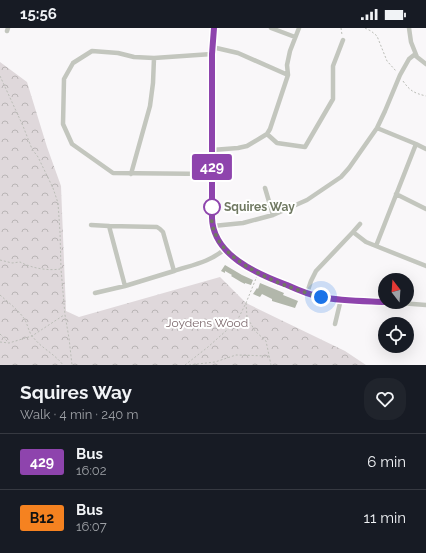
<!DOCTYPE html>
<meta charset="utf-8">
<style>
:root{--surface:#171b24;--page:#20242c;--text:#f1f3f6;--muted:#9ea1a6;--line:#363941}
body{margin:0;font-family:Raleway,sans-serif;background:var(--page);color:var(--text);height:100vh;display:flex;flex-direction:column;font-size:15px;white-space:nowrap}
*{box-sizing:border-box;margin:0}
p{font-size:13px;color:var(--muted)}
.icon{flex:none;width:22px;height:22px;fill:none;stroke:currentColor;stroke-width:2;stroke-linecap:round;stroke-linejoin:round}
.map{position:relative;height:337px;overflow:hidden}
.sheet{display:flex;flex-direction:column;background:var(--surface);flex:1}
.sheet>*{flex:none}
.badge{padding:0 8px;border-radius:3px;font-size:14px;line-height:26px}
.needle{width:26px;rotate:343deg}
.controls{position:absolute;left:378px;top:245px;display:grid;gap:8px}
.controls a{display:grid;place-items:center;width:36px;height:36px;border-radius:50%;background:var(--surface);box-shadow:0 4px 16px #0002;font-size:20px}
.you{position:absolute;width:20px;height:20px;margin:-10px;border:3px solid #fff;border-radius:50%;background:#1a73e8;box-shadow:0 0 0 6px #1a73e833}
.map>.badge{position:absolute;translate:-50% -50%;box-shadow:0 0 0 2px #fff}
.round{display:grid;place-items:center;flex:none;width:42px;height:42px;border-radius:16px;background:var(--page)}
.overview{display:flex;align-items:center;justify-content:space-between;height:68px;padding:0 20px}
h1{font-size:19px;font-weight:700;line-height:30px}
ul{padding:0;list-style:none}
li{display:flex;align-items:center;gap:12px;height:56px;padding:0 20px;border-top:1px solid var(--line)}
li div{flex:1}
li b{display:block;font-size:15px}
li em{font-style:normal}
li .badge{min-width:44px;font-weight:700;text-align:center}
.status{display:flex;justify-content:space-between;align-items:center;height:28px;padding:0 20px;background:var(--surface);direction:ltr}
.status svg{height:11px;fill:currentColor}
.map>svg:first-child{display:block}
.forest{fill:url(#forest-crowns)}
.building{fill:#b2b7ab}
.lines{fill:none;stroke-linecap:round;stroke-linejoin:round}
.path{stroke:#bbbdb7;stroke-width:1;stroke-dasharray:2 2;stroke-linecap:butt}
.street{stroke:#c3c6be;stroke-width:4.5}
.line-casing{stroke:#fff;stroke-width:9}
.line{stroke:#8e44ad;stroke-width:6}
.walk{stroke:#707962;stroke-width:4;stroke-dasharray:0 7.2}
.stop-dot{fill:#fff;stroke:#8e44ad;stroke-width:2}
.labels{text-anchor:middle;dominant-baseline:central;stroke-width:4;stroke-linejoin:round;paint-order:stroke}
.stop-label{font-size:12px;font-weight:bold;fill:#707962;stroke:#fff;text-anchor:start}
.park-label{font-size:12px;fill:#7d696d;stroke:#fff}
</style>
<div class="status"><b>15:56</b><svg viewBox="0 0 49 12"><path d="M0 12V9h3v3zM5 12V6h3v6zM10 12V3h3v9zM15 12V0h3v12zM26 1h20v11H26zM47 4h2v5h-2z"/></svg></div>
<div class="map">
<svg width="426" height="337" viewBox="0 0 426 337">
<defs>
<pattern id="forest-crowns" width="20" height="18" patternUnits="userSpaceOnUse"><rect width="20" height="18" fill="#dfd8db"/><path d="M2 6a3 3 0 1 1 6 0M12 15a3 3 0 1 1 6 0" fill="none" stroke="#b9b4b5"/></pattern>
</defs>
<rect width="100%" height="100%" fill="#f9f7f9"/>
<path class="forest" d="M0 34 27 54 47 119 61 158 66 283 79 289 220 249 246 275 345 323 366 337H0Z"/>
<path class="building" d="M225 237 242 247 253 252 251 257 245 255V256L241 254 231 248 232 247 225 243V245L221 243Z
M260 255 284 265 283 267 298 273 295 280 272 273V271L262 266 260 269 253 266 257 260 258 261Z"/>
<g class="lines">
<path class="path" d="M341 0 342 7
M365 0 371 3 377 8 387 33 396 43
M0 48 23 98 32 121 38 129 53 160 58 175 60 204 61 241 65 287 69 310 72 337
M403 53C410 63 414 65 426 68
M0 232 12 235 20 234C31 240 48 243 60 241
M0 267C8 274 17 281 23 289 28 295 28 304 33 309 41 320 55 326 63 337
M246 275 247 289 255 303 266 313 271 337
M0 306 8 314
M0 314 9 315 32 308 64 287
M185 337 208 319 237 293 246 275 257 248
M189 337 215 334 236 327 269 328"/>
<path class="street" d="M214 0 212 26V190C214 228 257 246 287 257 298 262 309 266 321 269 342 273 364 272 385 274
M271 0 295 9
M409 0 411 14 417 29 426 36
M7 3 8 0
M212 19 238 25 288 47
M154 30 134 29 118 25 92 23 73 35 64 51 63 96 72 116 113 145 212 146
M377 100 416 116 426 121
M267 106 277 115 305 119 333 71V38L343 12
M212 122 238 120 247 118 267 106 270 101 288 47 287 37 290 23 299 0
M131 146 150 78 153 55 154 30 212 26
M265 160 273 187
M396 166 426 181
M91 197 109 198
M213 198 243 195 273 187 307 172 341 149 349 140 377 100 385 83 400 47 409 31 414 27 417 29
M353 204 360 196
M376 218 416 116
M125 258 109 198 157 199 160 201 163 204 174 243C192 237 210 234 225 221
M95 265 125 258 174 243
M307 265 311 253 316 243 353 204 366 214 426 238
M387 274 426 277
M335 296 341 271"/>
</g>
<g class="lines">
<defs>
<path id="line" d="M214 0 212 26V190C213 227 257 246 287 257 298 262 309 267 321 269 341 273 364 273 385 274"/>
</defs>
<use href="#line" class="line-casing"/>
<use href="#line" class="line"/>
<path class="walk" d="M212 179C211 186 211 197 215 205 227 238 290 261 321 269"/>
</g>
<circle class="stop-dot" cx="212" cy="179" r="8"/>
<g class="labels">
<g class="stop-label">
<text x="224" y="179">Squires Way</text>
</g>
<g class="park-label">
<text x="207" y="295">Joydens Wood</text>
</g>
</g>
</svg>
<div class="controls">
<a><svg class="needle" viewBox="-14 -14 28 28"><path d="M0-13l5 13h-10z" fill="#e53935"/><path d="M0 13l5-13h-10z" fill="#9ea1a6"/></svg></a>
<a><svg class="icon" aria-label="locate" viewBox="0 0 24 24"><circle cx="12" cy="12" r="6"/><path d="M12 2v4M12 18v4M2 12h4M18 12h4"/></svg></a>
</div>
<div class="you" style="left:321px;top:269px"></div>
<b class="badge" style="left:212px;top:139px;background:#8e44ad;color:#fff">429</b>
</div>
<section class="sheet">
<div class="overview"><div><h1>Squires Way</h1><p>Walk · 4 min · 240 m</p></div><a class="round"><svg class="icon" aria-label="heart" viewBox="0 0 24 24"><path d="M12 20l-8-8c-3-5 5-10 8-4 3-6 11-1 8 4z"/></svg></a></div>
<ul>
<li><span class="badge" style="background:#8e44ad;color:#fff">429</span><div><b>Bus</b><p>16:02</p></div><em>6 min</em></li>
<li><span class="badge" style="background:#f58220;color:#111">B12</span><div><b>Bus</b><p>16:07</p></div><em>11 min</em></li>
</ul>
</section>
